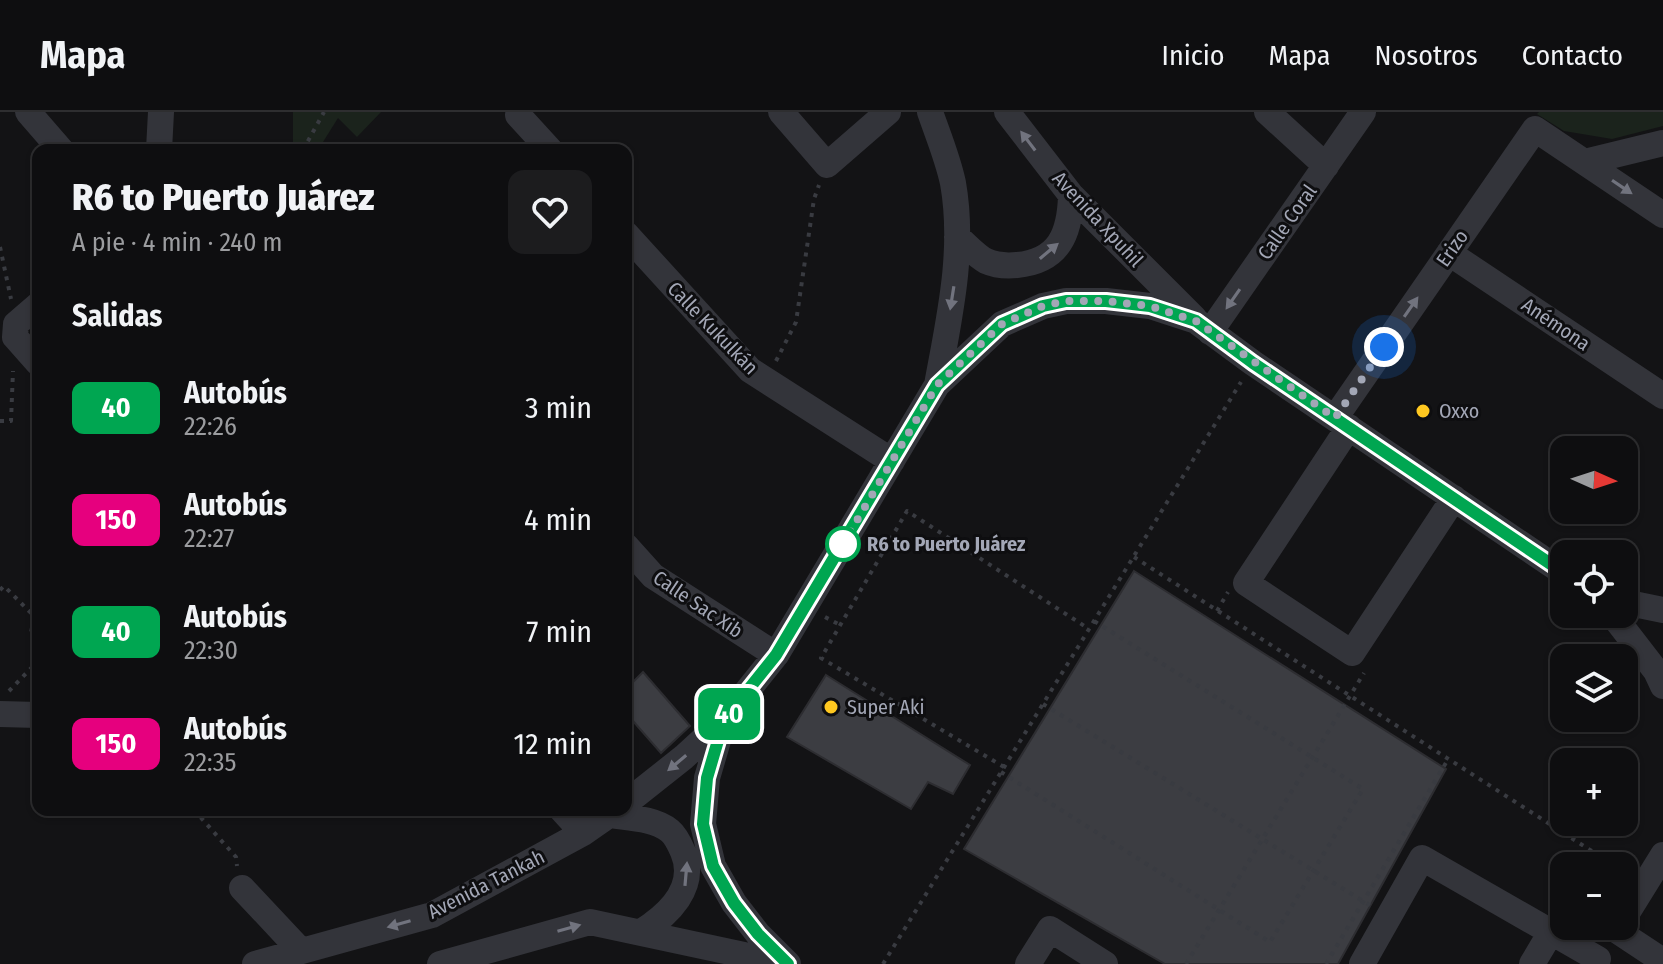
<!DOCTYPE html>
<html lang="es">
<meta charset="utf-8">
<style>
:root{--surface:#0e0e10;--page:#1c1c1e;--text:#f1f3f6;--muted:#9b9c9f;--line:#2e2e30}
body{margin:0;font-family:"Fira Sans Condensed",sans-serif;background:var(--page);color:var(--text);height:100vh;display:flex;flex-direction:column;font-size:30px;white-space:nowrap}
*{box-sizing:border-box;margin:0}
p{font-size:26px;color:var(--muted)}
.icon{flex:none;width:44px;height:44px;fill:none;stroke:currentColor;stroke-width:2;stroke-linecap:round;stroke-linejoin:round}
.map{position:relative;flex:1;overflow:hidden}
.drawer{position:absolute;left:32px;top:32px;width:600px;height:672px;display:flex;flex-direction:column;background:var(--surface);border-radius:16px;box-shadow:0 2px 6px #0004,0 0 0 2px var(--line)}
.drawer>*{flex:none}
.badge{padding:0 16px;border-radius:12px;font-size:28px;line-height:52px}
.needle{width:52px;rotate:93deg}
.tools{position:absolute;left:1550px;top:324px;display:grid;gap:16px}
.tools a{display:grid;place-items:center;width:88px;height:88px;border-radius:16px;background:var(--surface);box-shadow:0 2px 6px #0004,0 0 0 2px var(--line);font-size:40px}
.you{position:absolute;width:40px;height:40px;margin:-20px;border:6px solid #fff;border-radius:50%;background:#1a73e8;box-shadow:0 0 0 12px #1a73e833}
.map>.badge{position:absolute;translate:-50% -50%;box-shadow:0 0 0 4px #fff}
h2{padding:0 40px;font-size:30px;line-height:72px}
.round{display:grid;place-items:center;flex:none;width:84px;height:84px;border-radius:16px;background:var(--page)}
.head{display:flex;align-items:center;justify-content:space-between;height:136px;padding:0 40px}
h1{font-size:38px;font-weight:800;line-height:60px}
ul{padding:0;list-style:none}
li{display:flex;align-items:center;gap:24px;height:112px;padding:0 40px}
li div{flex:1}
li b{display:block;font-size:30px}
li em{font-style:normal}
li .badge{min-width:88px;font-weight:700;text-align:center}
header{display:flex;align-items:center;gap:48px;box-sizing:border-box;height:112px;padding:0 40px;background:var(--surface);border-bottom:2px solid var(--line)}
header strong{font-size:38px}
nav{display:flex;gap:44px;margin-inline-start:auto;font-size:28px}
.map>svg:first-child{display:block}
.green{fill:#1b231c}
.building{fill:#3c3d42;stroke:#2d2d31;stroke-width:2}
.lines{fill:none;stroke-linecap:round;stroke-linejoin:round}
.path{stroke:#393b41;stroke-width:4;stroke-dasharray:4 6;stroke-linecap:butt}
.minor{stroke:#33343a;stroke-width:26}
.oneway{fill:#71737e}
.line-casing{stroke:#fff;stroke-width:18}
.line{stroke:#00a651;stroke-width:12}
.walk{stroke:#a3a7b6;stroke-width:8;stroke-dasharray:0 14.4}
.poi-dot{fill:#ffc820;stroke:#0e0e10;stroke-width:3}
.stop-dot{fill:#fff;stroke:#00a651;stroke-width:4}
.labels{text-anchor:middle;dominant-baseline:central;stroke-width:6;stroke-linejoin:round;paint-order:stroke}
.street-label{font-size:20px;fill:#a3a7b6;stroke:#0e0e10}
.poi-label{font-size:20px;fill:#a3a7b6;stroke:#0e0e10;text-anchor:start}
.stop-label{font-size:20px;font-weight:bold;fill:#a3a7b6;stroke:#0e0e10;text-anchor:start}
</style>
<header>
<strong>Mapa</strong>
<nav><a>Inicio</a><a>Mapa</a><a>Nosotros</a><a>Contacto</a></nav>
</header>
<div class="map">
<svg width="1663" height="852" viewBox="0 0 1663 852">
<rect width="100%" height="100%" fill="#131315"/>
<path class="green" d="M293 0H381L357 25 338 6 318 38H293Z
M1539 0H1663V14L1612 27 1564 19 1537 2Z"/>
<path class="building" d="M1134 459 1446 657 1338 852H1165L964 737Z
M643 560 690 614 661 641 626 601V577Z
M826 563 970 653 953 682 928 670 911 697 787 625Z"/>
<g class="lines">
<path class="path" d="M303 38 324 0
M0 135 11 187
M776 249 796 210 814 87 819 73
M0 309H11L13 259
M1134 445 1615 754
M0 478 4 474 34 504 31 521 38 531
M1217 499 1228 480
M825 505 840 513
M9 579 38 549
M1043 592 1371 794
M1004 655 821 546 907 399 1089 517
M1001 660 1270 830 1363 677 1094 509
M194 698 236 745 237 754
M883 852 1241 270
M1186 852 1364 561
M1326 852 1447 649"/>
<path class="minor" d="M28 0 61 38
M781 0 827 53 888 0
M930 0C938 23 948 47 953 71 965 139 949 207 937 273
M1007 0 1071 83 1194 206
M1267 0 1326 54
M518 3 550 38
M159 38 161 0
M1585 50 1663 31
M626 122 750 258 892 349
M957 125C966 132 976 144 986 149 995 153 1007 154 1017 153 1059 149 1070 122 1071 83
M1449 141 1663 284
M38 193 16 212 15 225 38 251
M1210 220 1363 0
M1335 306 1535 17 1663 103
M1349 315 1246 471 1352 541 1454 386
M626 434 653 464 776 543
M1624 490 1663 498
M1612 502 1656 559 1663 574
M0 602 38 603
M626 691 684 645 722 610
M562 698 583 721
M609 703C628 706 654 706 670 719 675 723 680 733 683 740 698 775 668 803 641 820
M242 776 301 839
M1624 806 1663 743
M1616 818 1663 849
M255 852 432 803 583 721 616 698
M440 852 590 810 786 852
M788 852 758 822 734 791 713 754 703 712 707 666 724 608 776 543 937 273 1002 212 1043 194 1066 189H1106L1150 194 1196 209 1253 251 1564 461
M1028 852 1050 817 1105 852
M1362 852 1422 746 1598 847
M1532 852 1551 820"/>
</g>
<defs><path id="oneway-solid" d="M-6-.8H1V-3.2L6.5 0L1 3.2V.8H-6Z" transform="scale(2)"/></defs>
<g class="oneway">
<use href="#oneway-solid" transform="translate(1028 29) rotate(-127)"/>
<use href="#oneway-solid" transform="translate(1622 75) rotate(34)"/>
<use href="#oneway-solid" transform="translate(1049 139) rotate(-40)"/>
<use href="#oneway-solid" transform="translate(952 186) rotate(99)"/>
<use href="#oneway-solid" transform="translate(1233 187) rotate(125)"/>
<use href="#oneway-solid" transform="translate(1411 195) rotate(-55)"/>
<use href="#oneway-solid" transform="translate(677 651) rotate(140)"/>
<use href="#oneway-solid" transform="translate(686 762) rotate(-85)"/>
<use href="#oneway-solid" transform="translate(399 812) rotate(164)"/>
<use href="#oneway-solid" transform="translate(569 816) rotate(-16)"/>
</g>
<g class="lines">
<defs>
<path id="line" d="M788 852 758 822 734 791 713 754 703 712 707 666 724 608 776 543 937 273 1002 212 1043 194 1066 189H1106L1150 194 1196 209 1253 251 1564 461"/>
</defs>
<use href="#line" class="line-casing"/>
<use href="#line" class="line"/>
<path class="walk" d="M843 432 937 273 1002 212 1043 194 1066 189H1106L1150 194 1196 209 1335 306 1384 235"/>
</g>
<g class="poi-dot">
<circle cx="1423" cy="299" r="8"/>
<circle cx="831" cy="595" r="8"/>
</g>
<circle class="stop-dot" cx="843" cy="432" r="16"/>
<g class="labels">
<g class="street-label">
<text transform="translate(1098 107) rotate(47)">Avenida Xpuhil</text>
<text transform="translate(1287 110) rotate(-55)">Calle Coral</text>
<text transform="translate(1452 136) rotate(-55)">Erizo</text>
<text transform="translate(1556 212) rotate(34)">Anémona</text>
<text transform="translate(713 216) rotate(46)">Calle Kukulkán</text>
<text transform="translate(698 492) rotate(34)">Calle Sac Xib</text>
<text transform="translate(486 772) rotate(-27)">Avenida Tankah</text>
</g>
<g class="poi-label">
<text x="1439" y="299">Oxxo</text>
<text x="847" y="595">Super Aki</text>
</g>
<g class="stop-label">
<text x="867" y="432">R6 to Puerto Juárez</text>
</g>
</g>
</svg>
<div class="tools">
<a><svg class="needle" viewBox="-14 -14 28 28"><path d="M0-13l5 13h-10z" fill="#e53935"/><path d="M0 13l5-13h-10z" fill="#9b9c9f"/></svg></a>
<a><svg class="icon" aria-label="locate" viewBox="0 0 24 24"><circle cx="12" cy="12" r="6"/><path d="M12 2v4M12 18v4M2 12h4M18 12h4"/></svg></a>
<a><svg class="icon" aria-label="layers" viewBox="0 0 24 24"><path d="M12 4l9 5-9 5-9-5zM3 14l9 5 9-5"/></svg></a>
<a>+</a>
<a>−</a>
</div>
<div class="you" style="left:1384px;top:235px"></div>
<b class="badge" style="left:729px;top:602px;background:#00a651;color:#fff">40</b>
<section class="drawer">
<div class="head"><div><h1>R6 to Puerto Juárez</h1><p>A pie · 4 min · 240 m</p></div><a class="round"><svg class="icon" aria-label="heart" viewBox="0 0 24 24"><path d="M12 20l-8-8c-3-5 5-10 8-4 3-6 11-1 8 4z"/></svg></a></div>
<h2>Salidas</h2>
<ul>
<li><span class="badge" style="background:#00a651;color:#fff">40</span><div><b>Autobús</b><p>22:26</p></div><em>3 min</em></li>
<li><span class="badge" style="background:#e6007e;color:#fff">150</span><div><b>Autobús</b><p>22:27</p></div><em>4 min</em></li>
<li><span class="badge" style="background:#00a651;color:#fff">40</span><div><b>Autobús</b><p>22:30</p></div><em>7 min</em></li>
<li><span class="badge" style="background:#e6007e;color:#fff">150</span><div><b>Autobús</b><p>22:35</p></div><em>12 min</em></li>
</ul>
</section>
</div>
